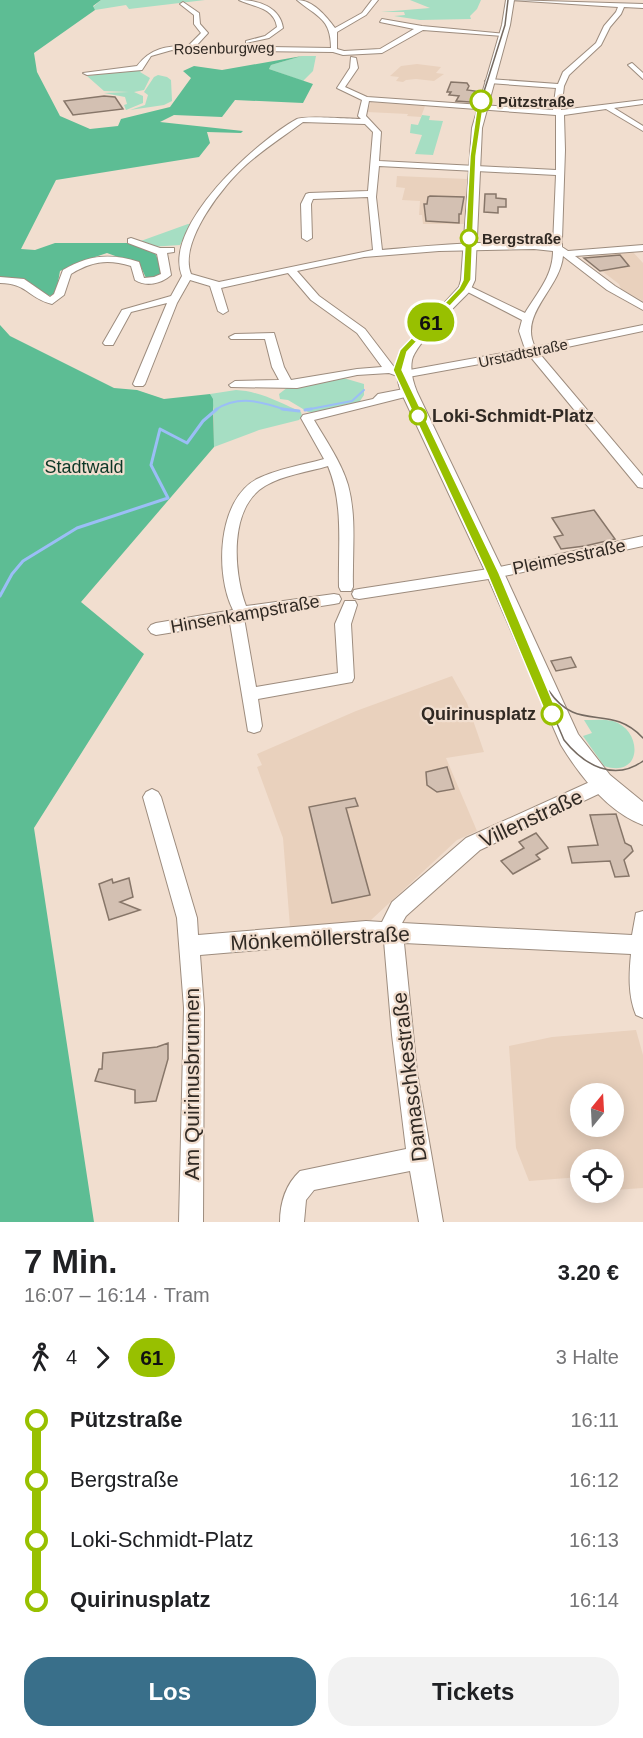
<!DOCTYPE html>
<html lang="de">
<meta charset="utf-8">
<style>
:root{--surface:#fff;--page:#f2f2f2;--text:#202124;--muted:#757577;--accent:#396f8a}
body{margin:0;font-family:Arial,sans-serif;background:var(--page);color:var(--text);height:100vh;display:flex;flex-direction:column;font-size:22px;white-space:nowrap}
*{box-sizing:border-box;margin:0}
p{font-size:20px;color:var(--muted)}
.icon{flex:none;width:33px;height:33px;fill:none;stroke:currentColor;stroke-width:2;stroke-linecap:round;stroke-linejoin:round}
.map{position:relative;height:1222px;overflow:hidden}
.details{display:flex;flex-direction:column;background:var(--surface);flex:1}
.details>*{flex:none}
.badge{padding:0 12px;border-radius:20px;font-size:21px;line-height:39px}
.needle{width:39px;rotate:18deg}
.fabs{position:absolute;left:570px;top:1083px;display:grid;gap:12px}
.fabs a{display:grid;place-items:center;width:54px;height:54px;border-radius:50%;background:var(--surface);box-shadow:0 3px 15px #0003;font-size:30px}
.map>.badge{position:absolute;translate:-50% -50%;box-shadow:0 0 0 3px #fff}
.legs{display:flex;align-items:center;gap:9px;height:66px;padding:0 24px;font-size:20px}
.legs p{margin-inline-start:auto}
.summary{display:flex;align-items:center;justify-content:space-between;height:102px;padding:0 24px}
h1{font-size:33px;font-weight:700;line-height:45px}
.action{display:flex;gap:12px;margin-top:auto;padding:12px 24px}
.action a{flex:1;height:69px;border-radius:24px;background:var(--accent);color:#fff;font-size:24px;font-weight:700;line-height:69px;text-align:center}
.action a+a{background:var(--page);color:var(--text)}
ul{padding:0 24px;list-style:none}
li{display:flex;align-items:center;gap:21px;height:60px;font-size:22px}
li i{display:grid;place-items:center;width:9px;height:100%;margin:0 8px;background:currentColor}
li i::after{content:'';width:15px;height:15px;margin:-8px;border:4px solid;border-radius:50%;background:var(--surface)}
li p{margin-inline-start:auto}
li:first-child i{background:linear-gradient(#0000 50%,currentColor 0)}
li:last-child i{background:linear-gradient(currentColor 50%,#0000 0)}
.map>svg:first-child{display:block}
.built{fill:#e9d1bd;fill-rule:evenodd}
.green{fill:#a6dec3}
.forest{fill:#5dbd94}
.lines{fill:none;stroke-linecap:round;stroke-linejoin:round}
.stream-far1{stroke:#9bbef6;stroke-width:2}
.stream{stroke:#9bbef6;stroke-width:3}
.building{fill:#d3c0b2;stroke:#877669;stroke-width:1.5}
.minor-casing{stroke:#9d8c7e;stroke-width:2}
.major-casing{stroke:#9d8c7e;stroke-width:2}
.minor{fill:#fff;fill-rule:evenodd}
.major{fill:#fff;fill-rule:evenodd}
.tram{stroke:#756a61;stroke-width:1.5}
.line-1{fill:#98c000;stroke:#fff;stroke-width:1.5}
.stop-1-dot{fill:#fff;stroke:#98c000;stroke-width:3}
.labels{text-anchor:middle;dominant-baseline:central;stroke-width:4.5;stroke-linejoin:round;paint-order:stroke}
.far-street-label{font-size:15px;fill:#302923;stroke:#f1decf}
.far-stop-label{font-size:15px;font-weight:bold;fill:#302923;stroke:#f1decf;text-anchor:start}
.stop-label{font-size:18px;font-weight:bold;fill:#302923;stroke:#f1decf;text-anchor:start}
.park-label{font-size:18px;fill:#0b3726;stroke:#f1decf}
.street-label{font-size:18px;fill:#302923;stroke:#f1decf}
.near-street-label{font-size:21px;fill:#302923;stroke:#f1decf}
</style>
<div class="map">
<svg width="643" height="1222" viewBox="0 0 643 1222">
<rect width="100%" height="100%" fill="#f1decf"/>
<path class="built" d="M417 64 441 67 436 73 444 74 434 81 416 79 406 80 403 82 396 81 399 77 390 76 401 66Z
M371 102 425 106 421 117 407 116 408 114 367 112Z
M397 176 467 179 464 224H423L422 215H419L420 201 402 200 405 188 396 187Z
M632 251 643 263V301L621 289 619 284 585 258 590 256Z
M452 676 467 703 484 752 446 758 477 831 457 840 371 920 290 927 283 838 257 767 262 765 257 754 356 711Z
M636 1030 643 1055V1188L614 1190V1160H580V1177L529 1181 516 1148 509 1046 552 1037ZM580 1094H614V1126H580Z"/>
<path class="green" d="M101 0H205L129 9 126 5 95 10 93 7Z
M410 0H481L477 9 470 16 471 19 420 20 394 16 405 15 404 12H381L430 8Z
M302 56H316L313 71 303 81 269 69 271 65Z
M143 69 140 72 150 78 144 90 134 92 143 96V103L126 110 124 105 127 104 125 97 104 93 129 92 104 91 87 76Z
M158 75 167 77 171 80 172 101 164 105 130 110 145 105 148 95 144 92 154 77Z
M422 115 430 116 429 120 443 121 433 155 415 154 422 135 410 133 411 124 418 125Z
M188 224H192L180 245 150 247 138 242Z
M340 377 364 384V395L358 404 318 413 308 412 288 400 280 399 279 394 288 387Z
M236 390C259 391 281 403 301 412L302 416 299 420 259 430 214 447V410L210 394Z
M584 720C594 720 604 719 613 721 643 730 643 779 604 766L583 736 592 733Z"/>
<path class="forest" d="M0 0H101L93 6 95 10 34 53 37 72 60 116 90 129 118 126 121 119 170 107 191 78 183 71 194 66 222 70 302 56 271 65 269 69 313 84 303 103 235 100 222 117 174 115 160 122 243 131 241 133 207 132 210 143 199 157 56 180 21 249 35 250 55 243H131L155 253 162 269V275L157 278H146L140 265 107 253 80 262 60 271 56 293 52 296C31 293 29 274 0 278Z
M0 325 10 336 114 388 137 390 164 399 210 394 213 399 214 447 81 602 144 654 34 828 94 1222H0Z"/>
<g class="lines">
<path class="stream-far1" d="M215 410C238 395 261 401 286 410
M305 410 352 401 364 390"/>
<path class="stream" d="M282 409 299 411
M305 410 311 409
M0 596 12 574 23 561 77 528 168 498 151 465 160 429 187 443 203 421 217 409"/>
</g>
<path class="building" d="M451 82 467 83 469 86 467 90 475 91 470 102 456 101 459 96 449 95 451 92H447Z
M104 96 115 97 123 109 73 115 64 101Z
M485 194H496V198L506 199V207H498V213L484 212Z
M430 196 464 197 461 214H459V223L426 221 424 204H427L428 197Z
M620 255 629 266 600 271 584 258Z
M594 510 615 539 585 546 561 549 554 537 563 535 552 518Z
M571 657 576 667 556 671 551 661Z
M447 767 454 789 437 792 427 785 426 772Z
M355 798 358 806 346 808 370 895 332 903 309 807Z
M616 814 625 843 631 846 633 851 624 860 629 876 615 877 610 861 572 863 568 847 598 845 590 815Z
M536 833 548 848 536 855 540 859 513 874 501 861 524 848 519 842Z
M129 878 133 897 120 902 140 910 109 920 99 884 112 879 113 883Z
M168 1043V1059L156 1101 135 1103V1090L95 1081 99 1069H102L103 1053 157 1047Z"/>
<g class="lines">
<defs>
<path id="minor" d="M239 0C258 0 280 7 283 28L269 38 246 43V41L265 36 277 27C274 7 253 7 239 0Z
M297 0C313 0 326 16 335 28L362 13 372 0H378L366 15 337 32V49L344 51 380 49 414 29 380 22 382 19 422 26 506 34 503 36 423 30 382 53 343 55 333 52 172 50 151 56 142 70 87 75 83 73 137 66C151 48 166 46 188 46L201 33 194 24V15L180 4 183 2 199 13 200 24 208 33 196 46 331 48C331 18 317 17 297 0Z
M510 0 643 4V8L624 7 621 14 610 27 601 45 569 75 564 86 561 110 643 100V104L614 108 643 126V131L606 109 564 115 565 150 562 239V247L568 251 643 245V251L575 256 615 286 643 303V310L607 290 563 256C560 289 518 314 535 347L643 325V331L539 353 643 476V488L638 487 529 355 403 378 389 373 357 375 297 388 231 387 229 385 235 381 279 380 272 367 265 339H231L229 337 235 334 274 333 284 367 291 380 357 369 382 367 357 333 311 300 288 273 221 288 228 311 223 314 218 311 210 286 190 280 177 303 145 384 143 386H135L133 384 167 303 131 312 113 345H105L103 343 122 310 171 296 182 276C162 226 257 141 297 119 305 115 349 119 361 119L358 116 362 100 337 88 350 68 351 57 356 58 358 68 345 87 367 97 553 110 556 88 489 83 485 81 489 79 558 84 563 72 596 43 604 26 616 12 618 7ZM369 101 556 115V170L379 161 381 132 366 116ZM303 122 365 124 373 132 368 191 309 193 306 194 301 204 302 238 307 241 312 238 311 204 313 199 368 197 373 250 219 282 191 274C178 242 224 184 247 164 264 149 284 136 303 122ZM379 166 556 175 553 245C497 239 438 245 382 250L376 197ZM534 249 553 251C553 276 537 293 525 313L469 286 460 288 522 320 519 331 525 349 404 371 394 367 365 329 319 296 297 271 364 257 439 251Z
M632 63 643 73V79L628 65Z
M131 238 160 248H174V252L167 253 171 275C161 284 146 287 135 280L131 266C108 259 92 261 71 274L64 295 52 304C28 298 27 283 0 283V277L24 279 50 297 54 294 63 270C89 255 110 253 139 262L144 278 154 277 161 274 157 254 128 243V239Z
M409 388 413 389V395L314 420C327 442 341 462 348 485 357 518 352 553 353 587L351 591H341L339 587C338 546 344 505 328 466 308 472 283 475 265 486 229 507 233 571 246 606L334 594 339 595 341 599 339 603 334 604 244 618 256 687 338 673 335 624 345 601H355L357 605 351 624 354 678 352 682 258 699 262 726 260 731 254 733 248 731 230 623 156 635 151 633 148 629 151 625 156 623 233 610C215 575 217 500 257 479 277 469 303 465 324 459L301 418 303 415 373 399 378 394Z
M643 536V546L495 578 359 599 354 598 352 594 354 590 359 589 495 568Z
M603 776 609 779 612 784 609 789 480 850 406 916 402 923 632 935 636 913 643 911V1018L636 1015C628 996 629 974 631 954L404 943 417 1072 443 1222H419L410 1171 314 1190 306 1200 304 1222H280C280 1203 286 1184 300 1171L406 1149 392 1035 384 941H366L200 955 204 1008 203 1222H179L184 1008 177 918 143 797 146 792 152 789 158 792 161 797 197 918 198 935 366 921 382 922 392 902 466 838Z"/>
<path id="major" d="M506 0H514L510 25 482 128 475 280 470 291C457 305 416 343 412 360 410 371 413 382 417 392L504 573 578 734 610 775 643 802V825C608 812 580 776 561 745L486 573 401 392C396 377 395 364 402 349L459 287 461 280 472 128 502 25Z"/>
</defs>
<use href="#minor" class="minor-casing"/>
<use href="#major" class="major-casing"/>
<use href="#minor" class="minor"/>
<use href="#major" class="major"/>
<path class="tram" d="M508 0 505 25 481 101 475 133 467 280 462 289 403 351 397 373 493 573 564 740C584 765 614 782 643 761
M549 691C578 734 610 702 643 738"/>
</g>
<path class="line-1" d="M481 100 484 101 476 156 471 280 465 290 407 352 402 370 499 573 558 714 552 720 546 714 487 573 393 370 400 350 459 288 463 280 470 156 478 101Z"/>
<g class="stop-1-dot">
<circle cx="481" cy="101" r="10"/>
<circle cx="469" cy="238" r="8"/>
<circle cx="418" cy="416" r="8"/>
<circle cx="552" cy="714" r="10"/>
</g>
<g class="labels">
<g class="far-street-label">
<text transform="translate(224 48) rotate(-1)">Rosenburgweg</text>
<text transform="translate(523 353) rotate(-12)">Urstadtstraße</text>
</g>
<g class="far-stop-label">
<text x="498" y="101">Pützstraße</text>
<text x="482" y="238">Bergstraße</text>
</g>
<g class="stop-label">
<text x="432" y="416">Loki-Schmidt-Platz</text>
<text x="536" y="714" text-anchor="end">Quirinusplatz</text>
</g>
<g class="park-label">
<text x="84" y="467">Stadtwald</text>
</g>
<g class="street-label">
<text transform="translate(569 557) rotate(-12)">Pleimesstraße</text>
<text transform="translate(245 614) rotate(-10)">Hinsenkampstraße</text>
</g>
<g class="near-street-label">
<text transform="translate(531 818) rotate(-25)">Villenstraße</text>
<text transform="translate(320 938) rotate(-3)">Mönkemöllerstraße</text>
<text transform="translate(409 1077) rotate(-97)">Damaschkestraße</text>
<text transform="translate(191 1084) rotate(-90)">Am Quirinusbrunnen</text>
</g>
</g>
</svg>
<div class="fabs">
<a><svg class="needle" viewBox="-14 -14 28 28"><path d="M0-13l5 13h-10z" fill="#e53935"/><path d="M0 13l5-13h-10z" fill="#757577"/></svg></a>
<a><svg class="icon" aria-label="locate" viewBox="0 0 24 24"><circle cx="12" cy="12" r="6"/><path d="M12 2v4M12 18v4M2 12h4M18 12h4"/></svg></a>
</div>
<b class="badge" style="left:431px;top:322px;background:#98c000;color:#111">61</b>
</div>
<section class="details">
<div class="summary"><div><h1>7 Min.</h1><p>16:07 – 16:14 · Tram</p></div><b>3.20 €</b></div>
<div class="legs"><svg class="icon" aria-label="walk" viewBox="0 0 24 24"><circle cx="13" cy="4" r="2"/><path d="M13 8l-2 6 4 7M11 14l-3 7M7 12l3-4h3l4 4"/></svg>4<svg class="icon" aria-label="forward" viewBox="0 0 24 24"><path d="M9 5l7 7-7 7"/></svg><b class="badge" style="background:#98c000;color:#111">61</b><p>3 Halte</p></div>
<ul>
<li><i style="color:#98c000"></i><b>Pützstraße</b><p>16:11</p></li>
<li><i style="color:#98c000"></i><span>Bergstraße</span><p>16:12</p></li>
<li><i style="color:#98c000"></i><span>Loki-Schmidt-Platz</span><p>16:13</p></li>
<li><i style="color:#98c000"></i><b>Quirinusplatz</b><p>16:14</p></li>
</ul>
<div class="action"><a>Los</a><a>Tickets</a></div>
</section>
